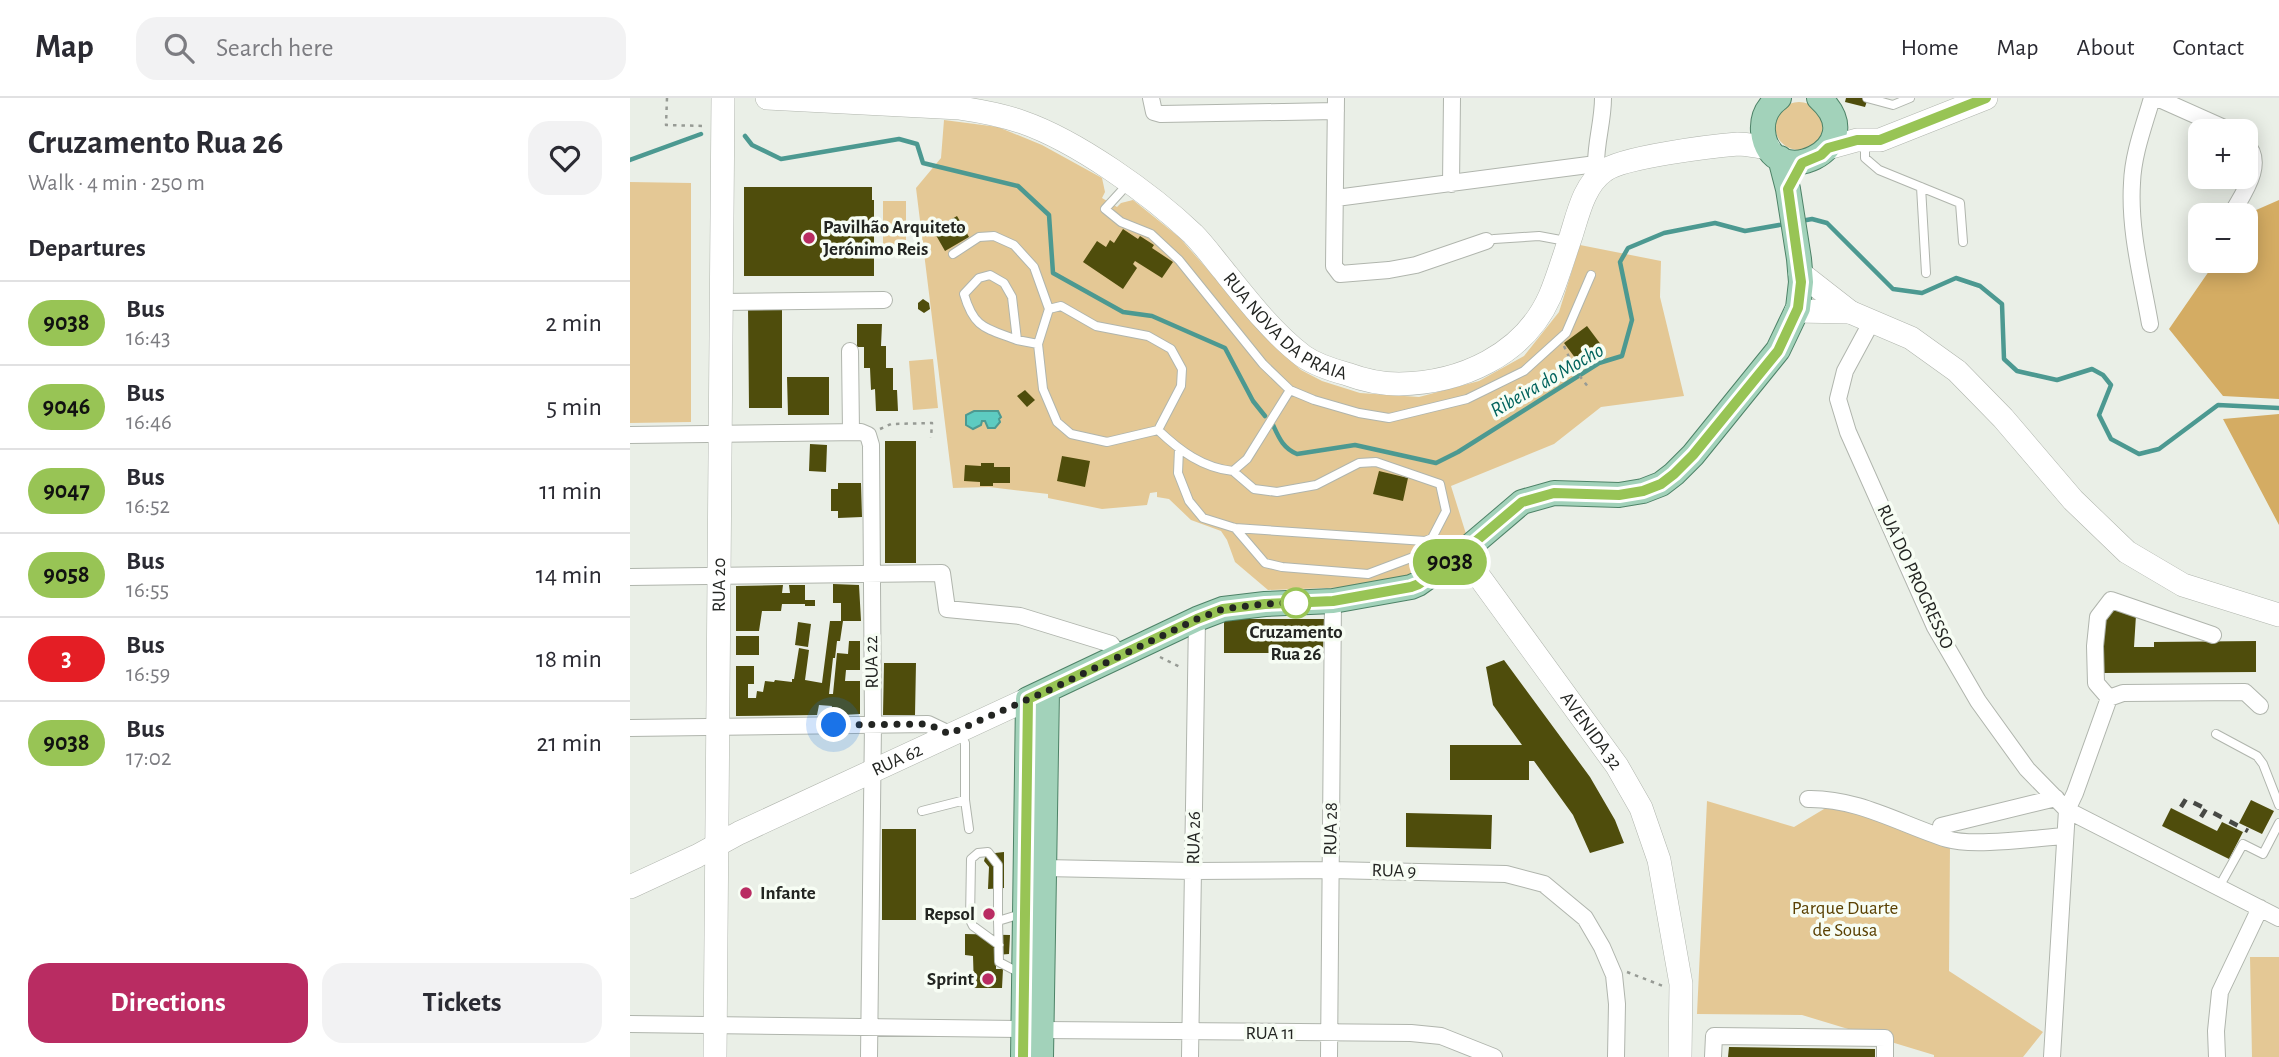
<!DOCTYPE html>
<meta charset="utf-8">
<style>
:root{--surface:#fff;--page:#f2f2f3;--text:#2b2b33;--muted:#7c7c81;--line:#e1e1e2;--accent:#b92c62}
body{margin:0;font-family:"Alegreya Sans",sans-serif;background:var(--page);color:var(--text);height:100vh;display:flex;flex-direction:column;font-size:26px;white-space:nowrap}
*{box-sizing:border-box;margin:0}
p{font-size:23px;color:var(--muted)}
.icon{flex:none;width:38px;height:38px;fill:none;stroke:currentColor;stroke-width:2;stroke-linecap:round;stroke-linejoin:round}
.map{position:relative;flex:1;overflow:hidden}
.sheet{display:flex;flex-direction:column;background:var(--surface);width:630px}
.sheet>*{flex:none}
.badge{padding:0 14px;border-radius:23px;font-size:24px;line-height:46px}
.fabs{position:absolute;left:1558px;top:21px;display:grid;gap:14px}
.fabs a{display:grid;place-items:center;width:70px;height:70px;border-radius:14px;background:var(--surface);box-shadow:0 4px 18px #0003;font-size:35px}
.you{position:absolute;width:35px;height:35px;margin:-18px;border:5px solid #fff;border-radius:50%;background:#1a73e8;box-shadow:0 0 0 10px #1a73e833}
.map>.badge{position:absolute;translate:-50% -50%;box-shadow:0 0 0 4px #fff}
h2{padding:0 28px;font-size:26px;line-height:63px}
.round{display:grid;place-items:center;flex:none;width:74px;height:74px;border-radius:21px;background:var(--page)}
.headline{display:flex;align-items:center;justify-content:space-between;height:119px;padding:0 28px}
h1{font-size:33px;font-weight:700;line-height:52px}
.button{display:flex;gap:14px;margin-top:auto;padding:14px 28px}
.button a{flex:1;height:80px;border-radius:21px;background:var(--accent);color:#fff;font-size:28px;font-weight:700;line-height:80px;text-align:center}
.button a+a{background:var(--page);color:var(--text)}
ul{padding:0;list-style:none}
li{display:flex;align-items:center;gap:21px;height:84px;padding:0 28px;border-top:2px solid var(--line)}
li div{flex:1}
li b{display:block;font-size:26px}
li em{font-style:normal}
li .badge{min-width:77px;font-weight:700;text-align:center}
header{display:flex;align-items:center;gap:42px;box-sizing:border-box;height:98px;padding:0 35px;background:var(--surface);border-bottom:2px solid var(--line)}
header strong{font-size:33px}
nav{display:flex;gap:38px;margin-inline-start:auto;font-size:24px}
.search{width:490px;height:63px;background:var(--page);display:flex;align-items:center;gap:18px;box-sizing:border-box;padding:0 24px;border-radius:21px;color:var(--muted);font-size:26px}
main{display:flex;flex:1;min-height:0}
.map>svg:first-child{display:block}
.green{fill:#e4c895}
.forest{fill:#d4ac63}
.water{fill:#5dcbc1;stroke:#4c9991;stroke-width:2}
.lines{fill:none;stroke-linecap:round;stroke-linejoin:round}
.stream{stroke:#4c9991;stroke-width:4.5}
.building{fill:#4f4d0c}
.lane-casing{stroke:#b0b5ad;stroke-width:10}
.street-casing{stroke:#b0b5ad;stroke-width:18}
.secondary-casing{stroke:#b0b5ad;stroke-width:24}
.primary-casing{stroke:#4d8267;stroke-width:26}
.path{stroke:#979b95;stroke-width:2.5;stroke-dasharray:3.5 5;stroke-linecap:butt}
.lane{stroke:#fff;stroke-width:8}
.street{stroke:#fff;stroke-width:16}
.secondary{stroke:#fff;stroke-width:23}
.primary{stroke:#a2d2ba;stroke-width:24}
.rail{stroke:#474945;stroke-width:4.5;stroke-dasharray:9 9;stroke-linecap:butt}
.line-casing{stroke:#fff;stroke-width:16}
.line{stroke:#98c455;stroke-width:10}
.walk{stroke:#232522;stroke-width:7;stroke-dasharray:0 12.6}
.poi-dot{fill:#b92c62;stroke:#f7fdf4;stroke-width:2.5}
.stop-dot{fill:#fff;stroke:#98c455;stroke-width:3.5}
.labels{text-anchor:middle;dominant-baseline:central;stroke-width:7;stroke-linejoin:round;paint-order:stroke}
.poi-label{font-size:19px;font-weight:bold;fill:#232522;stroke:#f7fdf4;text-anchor:start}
.street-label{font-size:19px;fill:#232522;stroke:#f7fdf4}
.stop-label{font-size:19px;font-weight:bold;fill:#232522;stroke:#f7fdf4}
.park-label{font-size:19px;fill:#5a4002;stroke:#f7fdf4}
.water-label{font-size:21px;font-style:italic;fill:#00635c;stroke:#f7fdf4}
</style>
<header>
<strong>Map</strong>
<div class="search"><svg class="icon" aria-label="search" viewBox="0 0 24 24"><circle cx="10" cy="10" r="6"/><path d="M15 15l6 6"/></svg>Search here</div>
<nav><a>Home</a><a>Map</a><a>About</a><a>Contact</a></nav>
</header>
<main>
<section class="sheet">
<div class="headline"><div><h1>Cruzamento Rua 26</h1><p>Walk · 4 min · 250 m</p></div><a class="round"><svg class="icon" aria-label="heart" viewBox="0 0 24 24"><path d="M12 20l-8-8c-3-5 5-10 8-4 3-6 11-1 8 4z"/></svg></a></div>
<h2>Departures</h2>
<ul>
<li><span class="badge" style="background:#98c455;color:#111">9038</span><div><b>Bus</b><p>16:43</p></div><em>2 min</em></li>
<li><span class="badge" style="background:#98c455;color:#111">9046</span><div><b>Bus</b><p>16:46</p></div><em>5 min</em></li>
<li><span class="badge" style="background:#98c455;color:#111">9047</span><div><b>Bus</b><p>16:52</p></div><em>11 min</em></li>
<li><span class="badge" style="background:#98c455;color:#111">9058</span><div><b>Bus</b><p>16:55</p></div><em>14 min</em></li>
<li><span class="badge" style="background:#e41e25;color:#fff">3</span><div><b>Bus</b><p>16:59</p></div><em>18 min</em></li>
<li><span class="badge" style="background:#98c455;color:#111">9038</span><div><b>Bus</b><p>17:02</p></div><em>21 min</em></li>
</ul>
<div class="button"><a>Directions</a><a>Tickets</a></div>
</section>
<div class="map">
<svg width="1649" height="959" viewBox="0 0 1649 959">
<rect width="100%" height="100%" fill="#eaefe7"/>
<path class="green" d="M1145 28a24 24 0 1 1 48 0a24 24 0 1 1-48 0Z
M314 22 368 29 412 47 472 80 475 94 472 100 487 109 491 105 503 102 549 139 646 249 671 272 692 283 730 295 789 299 849 283 894 258 929 214 950 147 1031 163 1030 199 1054 298 971 309 924 346 821 388 837 439 805 466 754 488 638 492 605 464 597 442 591 433 561 422 539 401 527 399V394L520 395 517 407 472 411 418 400V396L359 389 323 390 286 90 311 60Z
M0 84 61 85V324L0 325Z
M253 103H276V151H253Z
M303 261 308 310 283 312 279 263Z
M1077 703 1164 729 1204 705 1320 747 1319 873 1413 934 1393 959H1304V957L1172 917 1067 916Z
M1620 859H1649V959H1622Z"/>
<path class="forest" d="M1649 102V301L1593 298 1539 231 1586 163H1615V119L1617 116Z
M1649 316V427L1593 321Z"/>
<path class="water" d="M344 313H368L371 319 369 321 370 324 365 330H358L355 323H352L351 327 343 331 336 327V317Z"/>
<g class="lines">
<path class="stream" d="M115 38 122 47 151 61 269 41 287 46 293 65 388 88 419 117 423 175 493 214 522 218 595 250 623 303 635 318
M0 62 71 36
M1171 123 1182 121 1197 125 1263 191 1292 195 1326 180 1350 188 1372 206 1374 261 1387 273 1427 282 1462 271 1473 277 1481 287 1469 317 1481 341 1509 356 1529 351 1588 307 1649 310
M643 327C649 340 653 350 667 356L725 347 806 365 828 354 969 265 992 258 1002 222 990 164 998 150 1034 135 1085 125 1115 133 1155 126"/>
</g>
<path class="building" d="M1216 0H1238L1235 9 1215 4Z
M114 89H242V102H244V178H114Z
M327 118 339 139 315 153 303 132Z
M493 131 508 141 510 138 524 147 522 150 543 164 532 180 505 163 503 166 507 170 493 191 453 164 467 143 476 149 480 142 484 145Z
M293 201 299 205 300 211 294 215 288 211V205Z
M118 209H152V310H119Z
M227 226H252L251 248H256V270H263V292H267L268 313H246L245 291 241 292 240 270H234V249H227Z
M957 228 972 248 949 265 934 245Z
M157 279H199V317H158Z
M395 292 405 302 397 309 387 298Z
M255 343H286V465H255Z
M180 346 197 347 196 374 179 373Z
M432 358 460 363 455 389 427 383Z
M351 365H364V369H380V385H363V388H350V384L334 383 335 367 351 368Z
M749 373 778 380 773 403 743 396Z
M208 385H231L232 419 208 420V413H201V391H208Z
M203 486 229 487 231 523H213L210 543H207L205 560H203L199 596H203L207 555 218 556 219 543H230V572H216L215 583H230V616L212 617 213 614H201L202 608 189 607 187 617 106 618V568H124V586H118V600H126L127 593 133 594 135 583 144 584 145 582 162 584V581H164L169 550 179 552 175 582 192 585 200 523H211V505H203Z
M153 487 152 495H160L159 487H175V502H185V508H175V506H152L151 513H132L129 533H106V488Z
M1476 513H1503L1506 517 1504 549H1524V544L1626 543V574L1473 575 1472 518Z
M594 521H694L693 555H594Z
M168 524 181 526 178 549 165 547Z
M106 538H129V557H106Z
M874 562 960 679 985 722 994 745 960 755 943 717 904 663H899V682H820V647H892L863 607 856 569Z
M254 565H286L285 617H253Z
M1621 702 1644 713 1632 736 1609 725Z
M1541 710 1587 733 1592 724 1613 734 1599 761 1532 728Z
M776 715 862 717 861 751 776 749Z
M252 731H286V822H252Z
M374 754V790L358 791 359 769 354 763 356 756Z
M335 836 380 837 379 856 366 857V871H373L372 890H344L343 858 335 857Z
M1099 949 1245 951V959H1098Z"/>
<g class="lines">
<defs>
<path id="lane" d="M1237 0 1263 7 1280 0
M1235 44V60L1249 72 1330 105 1333 144
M497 87 475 111 491 124 521 136 549 162 633 266 660 292 684 302 729 315 759 320 837 301 894 273 936 235 961 177
M1291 89 1296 175
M864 141 909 138 936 143
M323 156 349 139 364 138 384 147 404 169 419 211 408 246 413 291 427 324 441 336 477 344 528 332C550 353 573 370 603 373L617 361 660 292
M419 211 431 208 466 228 518 238 541 251 552 271 551 288 528 332
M387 242C356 230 344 231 334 196L349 180 360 177 374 185 382 199 387 242 408 246
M549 351 548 375 559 403 573 420 605 430 795 443
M603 373 624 391 647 394 686 387 729 365 746 364 810 386 816 413 802 440 795 443 786 458 738 476 652 469 635 465 605 430
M330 635 335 645V702L339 731
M1586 636 1627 658 1633 666 1649 707
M292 713 335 702
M1589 789 1613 746 1633 756 1649 725
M368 823V767L358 754 348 755 341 761 340 822 343 828 369 847
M390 875 369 864 368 823 391 816"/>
<path id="street" d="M521 0 524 14 531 16 706 13
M706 0 704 168 710 176 759 172 786 167 856 143
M1527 0 1601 33
M966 66C966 43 973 23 973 0
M821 86 822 0
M706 100 966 66 974 73
M1601 117C1612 97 1637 65 1615 45
M91 204 254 202
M1242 223 1215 273 1208 301 1218 334 1305 529 1348 603 1397 671 1437 712 1649 820
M1520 226C1512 180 1499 132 1502 85 1503 56 1514 28 1522 0
M220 253 221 334
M0 337 231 334 238 337 241 347 243 626 239 959
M0 479 312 475 317 511 390 518 481 546 490 558
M1479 600 1466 585 1465 548 1468 519 1481 502 1583 537
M0 630 298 626 319 636
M1178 701C1228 700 1270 726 1317 741 1343 749 1405 740 1435 738
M1311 728 1426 700
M414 770 563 773 701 772 876 776 914 786 955 820 972 849 984 877 987 906 986 959
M0 926 393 931
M412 932 781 935 811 938 864 959
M560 959 567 521
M699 959 703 503
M1083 959 1084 938 1255 940V959
M1422 959 1437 712 1445 695 1479 600 1493 595 1615 594 1630 608
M1587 959 1586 933 1590 894 1630 810"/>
<g id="secondary">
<path id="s1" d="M137 0 330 10C351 13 372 17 392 24 447 43 521 96 563 136 574 147 584 161 594 173 618 203 643 235 673 258 686 267 702 272 717 276 733 282 752 286 769 286 831 285 894 257 920 198 928 179 934 158 941 138 948 116 954 87 974 73 992 59 1083 48 1108 46 1118 46 1129 49 1139 50"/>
<path d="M1198 50 1227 42H1250L1356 0"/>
<path d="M1170 175 1220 214 1281 240 1327 273 1373 320 1443 402 1497 454 1553 487 1649 517"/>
<path d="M1166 213 1220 214"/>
<path id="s2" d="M832 455 987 668 1011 710 1029 762 1051 886 1050 959"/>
<path id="s3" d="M0 789 67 758 109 735 398 601"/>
<path id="s4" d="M85 959 93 0"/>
</g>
<path id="primary" d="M1149 0C1138 8 1132 19 1133 33 1139 98 1245 50 1189 0
M393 959 398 601 567 521 593 511 635 506 703 503 781 489 788 486 832 455 892 404 924 395 989 397 1013 393 1031 386 1044 376 1063 357 1148 252 1168 210 1171 184 1169 161 1158 91 1150 60
M411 959 417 593"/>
</defs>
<use href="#lane" class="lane-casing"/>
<use href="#street" class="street-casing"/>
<use href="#secondary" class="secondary-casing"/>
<use href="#primary" class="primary-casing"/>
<path class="path" d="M37 0 36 27 75 28
M934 248 945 272 959 290
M250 331 261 326 302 325 301 340
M530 559 552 570
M997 874 1033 888"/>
<use href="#lane" class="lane"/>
<use href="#street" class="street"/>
<use href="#secondary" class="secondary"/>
<use href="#primary" class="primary"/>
<path class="rail" d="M1551 709 1556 701 1576 711
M1571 719 1576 711 1618 733"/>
</g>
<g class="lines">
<defs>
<path id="line" d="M393 959 398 601 567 521 593 511 635 506 703 503 781 489 789 486 832 455 892 404 924 395 989 397 1013 393 1031 386 1044 376 1063 357 1148 253 1168 210 1171 184 1158 91 1172 65 1191 57 1198 50 1227 42H1250L1356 0"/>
</defs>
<use href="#line" class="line-casing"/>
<use href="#line" class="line"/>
<path class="walk" d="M204 627 298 626 319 636 417 593 567 521 593 511 635 506 673 504 666 505"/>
</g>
<g class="poi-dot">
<circle cx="179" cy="140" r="7"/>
<circle cx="116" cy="795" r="7"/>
<circle cx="359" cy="816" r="7"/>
<circle cx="358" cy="881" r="7"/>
</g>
<circle class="stop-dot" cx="666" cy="505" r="14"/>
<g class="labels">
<g class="poi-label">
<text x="193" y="129">Pavilhão Arquiteto<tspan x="193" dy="22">Jerónimo Reis</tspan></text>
<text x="130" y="795">Infante</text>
<text x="345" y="816" text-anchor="end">Repsol</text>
<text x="344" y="881" text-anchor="end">Sprint</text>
</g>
<g class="street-label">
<text stroke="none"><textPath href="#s1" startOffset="595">RUA NOVA DA PRAIA</textPath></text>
<text transform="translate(1285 479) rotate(65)">RUA DO PROGRESSO</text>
<text stroke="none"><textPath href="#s4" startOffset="472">RUA 20</textPath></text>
<text transform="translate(242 564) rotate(-91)">RUA 22</text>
<text stroke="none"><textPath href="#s2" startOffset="220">AVENIDA 32</textPath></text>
<text stroke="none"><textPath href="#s3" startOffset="296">RUA 62</textPath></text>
<text transform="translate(701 731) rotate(-89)">RUA 28</text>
<text transform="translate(564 740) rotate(-89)">RUA 26</text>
<text transform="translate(764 773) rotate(1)">RUA 9</text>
<text x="640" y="935">RUA 11</text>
</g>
<g class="stop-label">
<text x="666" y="534">Cruzamento<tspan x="666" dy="22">Rua 26</tspan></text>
</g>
<g class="park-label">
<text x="1215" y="810">Parque Duarte<tspan x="1215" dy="22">de Sousa</tspan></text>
</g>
<g class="water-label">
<text transform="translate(917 282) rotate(-30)">Ribeira do Mocho</text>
</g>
</g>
</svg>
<div class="fabs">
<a>+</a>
<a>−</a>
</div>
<div class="you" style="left:204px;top:627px"></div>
<b class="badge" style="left:820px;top:464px;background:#98c455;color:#111">9038</b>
</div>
</main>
